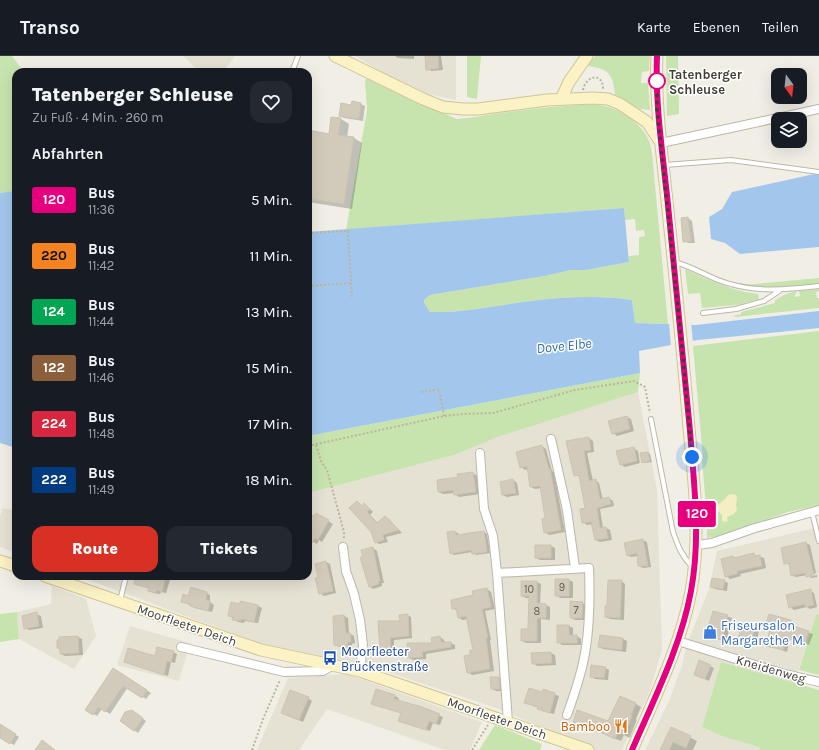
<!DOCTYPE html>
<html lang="de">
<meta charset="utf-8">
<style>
:root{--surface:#171b24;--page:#242831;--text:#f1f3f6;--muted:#9ea1a6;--line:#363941;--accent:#d93025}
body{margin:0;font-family:Karla,sans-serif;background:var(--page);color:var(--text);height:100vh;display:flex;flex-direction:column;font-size:15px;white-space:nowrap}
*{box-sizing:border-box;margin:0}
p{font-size:13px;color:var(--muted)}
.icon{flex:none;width:22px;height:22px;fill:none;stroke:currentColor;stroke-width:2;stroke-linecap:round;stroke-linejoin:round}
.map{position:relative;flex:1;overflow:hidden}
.sheet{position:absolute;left:12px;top:12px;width:300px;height:512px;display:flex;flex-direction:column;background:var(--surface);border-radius:12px;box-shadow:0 4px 16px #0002}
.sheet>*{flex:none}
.badge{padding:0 8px;border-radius:3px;font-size:14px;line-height:26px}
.needle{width:26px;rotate:165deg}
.tools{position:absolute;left:771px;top:12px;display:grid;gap:8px}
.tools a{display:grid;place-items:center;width:36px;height:36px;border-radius:8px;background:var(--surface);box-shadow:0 4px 16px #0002;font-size:20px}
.you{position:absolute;width:20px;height:20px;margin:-10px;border:3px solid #fff;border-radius:50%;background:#1a73e8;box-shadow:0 0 0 6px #1a73e833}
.map>.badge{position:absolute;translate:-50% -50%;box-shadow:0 0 0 2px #fff}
h2{padding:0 20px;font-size:15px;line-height:36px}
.round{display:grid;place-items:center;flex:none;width:42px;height:42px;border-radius:12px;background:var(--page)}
.headline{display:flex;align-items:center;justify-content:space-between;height:68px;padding:0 20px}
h1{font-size:19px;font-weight:800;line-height:30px}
.cta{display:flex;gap:8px;margin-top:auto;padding:8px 20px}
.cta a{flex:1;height:46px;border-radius:12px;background:var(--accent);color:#fff;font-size:16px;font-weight:800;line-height:46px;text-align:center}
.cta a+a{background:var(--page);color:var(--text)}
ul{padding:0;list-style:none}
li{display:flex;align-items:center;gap:12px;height:56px;padding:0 20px}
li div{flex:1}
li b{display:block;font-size:15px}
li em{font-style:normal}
li .badge{min-width:44px;font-weight:700;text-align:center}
header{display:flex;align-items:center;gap:24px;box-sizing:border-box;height:56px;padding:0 20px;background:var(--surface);border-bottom:1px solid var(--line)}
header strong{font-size:19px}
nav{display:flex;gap:22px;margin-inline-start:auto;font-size:14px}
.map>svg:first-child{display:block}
.residential{fill:#e5e1d3}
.green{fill:#c7e4af}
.sand{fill:#f4eec2}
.water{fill:#a3c7ec}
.pier{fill:#f1efe5}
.shadow{fill:#0003}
.building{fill:#d2cbbb;stroke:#ccc4ae}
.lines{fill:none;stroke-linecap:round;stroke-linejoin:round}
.lane-casing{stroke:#bcb7a8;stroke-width:6}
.street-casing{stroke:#bcb7a8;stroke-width:10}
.secondary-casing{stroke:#cfc597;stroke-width:13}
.path{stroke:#bdb49a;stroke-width:2;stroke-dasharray:2 2;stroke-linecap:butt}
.lane{stroke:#fff;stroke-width:4}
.street{stroke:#fff;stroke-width:8}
.secondary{stroke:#fbf3c5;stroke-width:11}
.line-casing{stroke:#fff;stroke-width:9}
.line{stroke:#e6007e;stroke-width:6}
.walk{stroke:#433f35;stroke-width:4;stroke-dasharray:0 7.2}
.stop-dot{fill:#fff;stroke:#e6007e;stroke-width:2}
.labels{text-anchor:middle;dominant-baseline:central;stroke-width:3;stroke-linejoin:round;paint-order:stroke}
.number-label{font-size:11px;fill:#676256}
.stop-label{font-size:13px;font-weight:bold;fill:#433f35;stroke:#fff;text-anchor:start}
.street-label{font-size:13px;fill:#433f35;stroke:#fff}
.shop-label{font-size:13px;fill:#366cbe;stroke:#fff;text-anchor:start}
.transit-label{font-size:13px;fill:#164399;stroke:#fff;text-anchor:start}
.food-label{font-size:13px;fill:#c56008;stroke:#fff;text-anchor:end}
.water-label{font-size:14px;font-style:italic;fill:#346da8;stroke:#fff}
</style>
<header>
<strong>Transo</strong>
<nav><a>Karte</a><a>Ebenen</a><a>Teilen</a></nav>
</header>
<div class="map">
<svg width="819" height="694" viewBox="0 0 819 694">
<rect width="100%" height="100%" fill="#f1efe5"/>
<path class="residential" d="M183 0H235L223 16H200Z
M355 0H456V44L414 35Z
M638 336 657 434 662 594 649 637 622 694H596L496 652 372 611 261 588 78 520H308V437L454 399 498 381Z
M3 452 16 455V497L0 491V460Z
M819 471V558L816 559 794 628 721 606 702 671 724 681 759 691 760 694H645L669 645 682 609 687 588 709 533 717 495Z
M52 530 86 543 96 580 74 613 19 583 17 556 51 548Z
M130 570 190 587 179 625 117 609Z
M347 618 482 666 470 694H445L327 653 299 694H257L288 622Z"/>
<path class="green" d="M0 0H12L24 16H16V135L0 137Z
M467 0H481L477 43 467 41Z
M595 0H650L649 15 642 16 641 27H648L650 54 640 53 615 39C613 18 609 13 588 10Z
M666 0H678L679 58 667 60Z
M367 21 432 52 457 63 468 62C501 57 533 52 565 50 580 49 594 47 608 51 623 55 644 70 649 85 651 89 651 93 652 97L668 268 635 267 632 244C598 239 565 241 531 245 498 249 464 257 430 256L423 247 424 244 430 239 545 220 571 214H586L629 206V200L639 199V181L645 180 644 174 636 175 635 163 625 164 624 152 346 174 367 54 365 25Z
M685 213C709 224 732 235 758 238L759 243 737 249 702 252 700 237 688 238Z
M819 222V228C792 231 772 234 744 229Z
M819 233V235L816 236 817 242H819V252L735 261 733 260 741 258V256L775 247V244L786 238 796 235 797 237 795 238V241L800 240 799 235Z
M819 275V449L788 456 719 480 707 482V463L702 404 703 403 693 290Z
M640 317 638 336 498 381 454 399 308 437V380Z
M17 556 19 583 0 586V558Z
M819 558V619L799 614 816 559Z
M721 606 819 634V694H760L759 691 724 681 702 671Z
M495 669 542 688 540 694H479Z"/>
<path class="sand" d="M732 438 736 439 737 442 736 449 737 454 734 458 727 461 728 465 723 466 722 464V459L718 455V449L725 443 728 439Z"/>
<path class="water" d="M819 117V191L740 198 725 187 711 183 709 161 722 153 732 136Z
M14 135H16V154L14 158 16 163V392L0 387V137Z
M624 152 629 206 586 214H571L545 220 430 239 424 244V247L430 256C464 257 498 249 531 245 565 241 598 239 632 244L635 267 696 269 819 255V272L698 284 639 295 640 317 308 380V176Z"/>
<path class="pier" d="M669 266H691L693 287 671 291Z"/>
<path class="shadow" d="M395 0H414V3L398 2Z
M426 0H441L443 14 431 15 427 13Z
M353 47 361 48 365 50 363 65 344 62 340 60 352 50Z
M341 63 349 68 347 81 354 82 362 87 352 153 308 146V76L329 79Z
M688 162 692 165 695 187H688L684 185 682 163Z
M627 361 631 363 634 375 617 380 613 377Z
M589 382 593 385 594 396 587 397 593 425 595 424 599 427 603 444 609 442 613 445 614 450 600 453 603 472H606L610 474 612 484 600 486 596 484 593 468 587 469 583 466 587 453 580 421 575 419 568 386Z
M542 390 546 393 552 415 554 416 565 476 549 479 545 476 546 463 541 432 535 433 531 431 528 413 525 414 521 411Z
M633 392 638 395 640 407 625 411 620 408Z
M648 397 650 398 652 406 645 407 643 406 641 398Z
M473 417 477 420 480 438 459 441 455 438V437L443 438 439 436 438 425 459 422Z
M513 424 517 427 519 439 507 441 503 439Z
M357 446 363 450 365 449 368 451 373 456 370 459 378 467 385 461 389 463 402 477 386 481 388 486 379 488 375 486 372 475Z
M316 458 333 468 322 486 319 484 317 488 308 483V474Z
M455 476 458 477 459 480 484 476 487 478 490 497 476 499 472 496 454 499 451 497Z
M643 484 647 486 651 511 643 512 639 510 638 500 631 501 627 499Z
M806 487 810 489 816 517 809 519V521L817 519V521L811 522 807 520V519L796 521 792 519 790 509 785 507Z
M551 490 555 492V504H540L536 502Z
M373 492 377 495 384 527H382V530L373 533 369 530 364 501Z
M754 499 764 502 766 512 740 518 741 520 730 523 726 520 733 501 736 503Z
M326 506 330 508 336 537 324 540 320 537 319 522 316 509Z
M137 520H161L170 524 166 537 161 536 160 538 153 537 149 534 150 533 135 527Z
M569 524 573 526V542H560L556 539Z
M621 525 625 528 624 564 610 563 606 561 608 551Z
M724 525 728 527 727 535 715 533 711 531Z
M537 526 541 528 540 549H546L550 551V564L541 563V587H526L522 585 529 574 530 542H526L522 540Z
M487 533 491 536 495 553 485 555 491 584H490L494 615 472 619 468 616 471 599 474 595 468 563 463 564 459 562 457 555 453 552Z
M810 535 814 537 817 551 810 553 807 551 794 554 790 551Z
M206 537 210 539V546L214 549 212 556 195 552 182 545 189 541Z
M582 547 586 549V564H575L571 562Z
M258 550 262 552 258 567 245 565 244 567 238 566 229 559Z
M713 556 732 562 726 586 707 579Z
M36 558 41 560 43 572 29 574 25 572Z
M407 559 411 561 412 582 394 584V596H385L381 594 401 566Z
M770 559 791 565 795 567 794 571 813 578 809 589 790 583 787 596 767 589 772 570 767 567Z
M344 560 348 562 349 577 354 580 355 587 352 588 351 593 340 591 335 589 334 561Z
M743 569 759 575 756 588 742 584V585L739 584Z
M558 570H569L573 572V580H577L581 583V589H562L558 586Z
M78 581 82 583 83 599 65 600 61 598V593L58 592Z
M440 581 444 584 445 587H451L455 589V593L426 598V603L413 604 408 601 433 588Z
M623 583 627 585 626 596 603 593 599 591Z
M173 596 177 598 175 607 171 606 168 620 125 606 155 601Z
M533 597H551L555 599 556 609 537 610 533 607Z
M710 610 714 612 709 625 695 618Z
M605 612 609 614 608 624 595 623 591 620Z
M117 615 151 637 146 643 128 631 110 658 102 653 97 660 86 653Z
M499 622 503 624 504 635H496L492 633Z
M544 635 559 640 554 658 542 655 539 652 525 647 543 637Z
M395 640 399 642 398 645 443 661 440 669 433 667 430 675 404 667 402 657 372 647Z
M308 642 312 645 303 666 286 659Z
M636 648 641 651 636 663 637 664 630 682 624 679 621 685 574 665 609 666Z
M137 658 146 665 138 677 134 674Z
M0 669 19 681 14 689 0 681Z
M671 672 697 685 693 694H661Z"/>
<path class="building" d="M425 0H438L439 12 426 14Z
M352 45 361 47 359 63 339 60 341 47 351 49Z
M331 61 341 62 338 79 354 81 344 148 308 143V74L329 78Z
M688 161 691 185 683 186 681 162Z
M627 360 630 373 612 378 608 365Z
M589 381 591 394 584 395 589 425 596 423 600 443 609 441 611 448 597 452 600 472 606 471 608 482 595 484 591 466 582 467 580 453 585 452 579 419 574 420 566 385Z
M542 389 549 413 550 412 561 474 544 477 542 463 545 462 540 430 530 431 527 410 520 412 516 396Z
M634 391 637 405 620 409 616 395Z
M648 396 650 405 642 407 640 397Z
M473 416 476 436 454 439 453 434 438 436 437 424 458 421 457 418Z
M513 423 516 437 502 439 500 426Z
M357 445 362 450 364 447 370 453 367 456 377 467 385 460 399 474 383 479 384 484 375 487 371 476 349 452Z
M316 457 329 464 318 484 315 482 308 494V466L312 459 314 460Z
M455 475 456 479 484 475 487 496 472 498 471 494 450 498 447 476Z
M643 483 648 510H638L637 497 627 500 624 487Z
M806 486 814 519 806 521 805 517 791 520 789 507 784 508 781 492Z
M535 489H551V502H535Z
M373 491 380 525H378L379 528 369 531 360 501H363L361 494Z
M754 497 755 500 760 499 762 510 737 515V518L725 521 721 503 733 500 734 502Z
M326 505 333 535 319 538 315 522 318 521 315 508Z
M136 520H166L162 536 157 534 156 537 148 535 149 532 134 528Z
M712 522 725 524 723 533 710 531Z
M555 523H569V540H555Z
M608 524H622L620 562 605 561V550H607Z
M521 525H537V547L546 548V562H537V585H521V573H528L529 540H521Z
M191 531 207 536 206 544 210 545 208 555 190 550V548L181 546 183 538 188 540Z
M487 532 491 551 482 553 488 582H486L490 613 467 617 464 600 470 599V594H473L466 560 458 562 456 552 452 553 451 544 473 539 472 535Z
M811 533 814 549 805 551V548L789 552 786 539Z
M240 545 258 549 254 566 241 563 240 565 232 564 233 561 228 560 231 546 240 548Z
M570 545 583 546 582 562H570Z
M713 555 728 559 722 584 706 580Z
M37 556 39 570 24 573 22 560Z
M408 558 409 580 390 582 391 594 380 595 378 565H400L399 559Z
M769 558 791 564 790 569 809 575 805 587 787 582 783 594 766 590 771 569 766 568Z
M344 559 346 577H350L351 586H348L347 592 334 589 333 560Z
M742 568 755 571 751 587 738 584Z
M557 569H569V579H577V587H557Z
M600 579 623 582 622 594 598 591Z
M78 580 79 597 60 598V592H57V584H59V581Z
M440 580 441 586H451V591L422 596 423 601 407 602V587H432L431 582Z
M157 591 174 595 171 606 167 605 164 619 124 606 128 592 155 600Z
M551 596 552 607 532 608 531 597Z
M699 604 711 609 705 623 694 619Z
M591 609 606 611 604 622 590 621Z
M113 612 147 634 142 642 123 630 105 656 98 651 93 659 85 654Z
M490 621H499L500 633H491Z
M529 632 542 636 543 633 555 637 550 657 537 653 538 651 524 647Z
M376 633 395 639 394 643 422 651 440 658 436 668 429 665 426 674 398 665 401 657 371 648Z
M290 634 309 641 299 664 281 657Z
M620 640 636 647 631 659 632 660 624 679 618 676 615 683 593 673 573 666 577 654 608 665Z
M132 654 143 662 134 675 120 665 125 656Z
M0 668 16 678 10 688 0 682Z
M671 671 691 680 686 692 673 686 669 694H660Z
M42 684 55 694H35Z"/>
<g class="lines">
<defs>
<path id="lane" d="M292 16 298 0
M664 109 731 104 819 116
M675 206C690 210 703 218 718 224 751 237 784 234 819 230
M703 257 736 253 764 245 779 235
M651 363 673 476C678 490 682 501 693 511
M812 456 819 485
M120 545 126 520"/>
<path id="street" d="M661 87 819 53
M551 383 567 454 575 512
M480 397 484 453 493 480 497 517 508 666
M697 489 712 487 755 472 819 454
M343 491 346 515 354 538 360 564 363 589 360 615
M497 517 589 512C590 538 590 565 586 591 583 614 575 637 567 659
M678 585 781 617 819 626
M181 591 284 616 323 615 332 610"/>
<path id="secondary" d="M335 0 423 43 443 51 463 53H478L547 44 593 42 608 43 620 48 647 66 659 84
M561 43 569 26 587 0
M0 505 16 510
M45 520 261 594 360 615 588 694
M632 694C654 643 681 589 691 535 701 480 694 426 689 372 683 296 675 221 667 145 662 97 655 49 657 0"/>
</defs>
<use href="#lane" class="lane-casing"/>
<use href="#street" class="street-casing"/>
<use href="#secondary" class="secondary-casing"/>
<path class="path" d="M583 34C586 19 603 16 603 33
M308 177 348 175 352 243
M308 230 351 227
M421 336 439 333 444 360
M316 389 321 405 327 414 344 476V482
M308 390 444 360 463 358 493 357 575 334 634 325 645 331 650 357
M561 675 565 666
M252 694 263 663 280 624
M472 694 488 669"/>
<use href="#lane" class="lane"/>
<use href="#street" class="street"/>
<use href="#secondary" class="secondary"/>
</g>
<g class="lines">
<defs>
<path id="line" d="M632 694C654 643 681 590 691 535 701 481 694 429 690 375 683 300 675 224 668 149 663 99 655 50 657 0"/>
</defs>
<use href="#line" class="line-casing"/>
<use href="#line" class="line"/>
<path class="walk" d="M657 25V54L682 291 692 401"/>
</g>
<defs>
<symbol id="shop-bare" viewBox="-9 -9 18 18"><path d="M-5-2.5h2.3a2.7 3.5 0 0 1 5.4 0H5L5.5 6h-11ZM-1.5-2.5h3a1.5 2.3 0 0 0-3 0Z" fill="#3f7fe0" stroke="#fff" stroke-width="2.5" paint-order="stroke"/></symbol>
<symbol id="bus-bare" viewBox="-9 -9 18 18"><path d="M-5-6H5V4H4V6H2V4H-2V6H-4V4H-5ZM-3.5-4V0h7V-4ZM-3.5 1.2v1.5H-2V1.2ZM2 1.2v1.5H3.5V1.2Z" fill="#1a4fb4" stroke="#fff" stroke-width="2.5" paint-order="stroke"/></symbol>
<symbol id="restaurant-bare" viewBox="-9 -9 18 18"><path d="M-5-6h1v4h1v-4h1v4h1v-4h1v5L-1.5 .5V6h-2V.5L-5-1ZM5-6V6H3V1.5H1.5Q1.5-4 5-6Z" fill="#e8710a" stroke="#fff" stroke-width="2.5" paint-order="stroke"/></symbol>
</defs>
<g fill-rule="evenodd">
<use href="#shop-bare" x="700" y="566" width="20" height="20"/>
<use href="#bus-bare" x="320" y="592" width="20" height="20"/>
<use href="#restaurant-bare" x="611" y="660" width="20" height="20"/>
</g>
<circle class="stop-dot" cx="657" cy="25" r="8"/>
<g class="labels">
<g class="number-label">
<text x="562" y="531">9</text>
<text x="529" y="533">10</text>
<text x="576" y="554">7</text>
<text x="537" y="555">8</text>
</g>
<g class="stop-label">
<text x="669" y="18">Tatenberger<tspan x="669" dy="15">Schleuse</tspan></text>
</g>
<g class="street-label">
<text transform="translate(187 569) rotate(19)">Moorfleeter Deich</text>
<text transform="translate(771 613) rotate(16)">Kneidenweg</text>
<text transform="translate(497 662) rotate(19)">Moorfleeter Deich</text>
</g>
<g class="shop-label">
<text x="721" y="569">Friseursalon<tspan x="721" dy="15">Margarethe M.</tspan></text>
</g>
<g class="transit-label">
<text x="341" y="595">Moorfleeter<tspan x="341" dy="15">Brückenstraße</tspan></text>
</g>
<g class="food-label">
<text x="610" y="670">Bamboo</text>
</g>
<g class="water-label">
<text transform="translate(564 290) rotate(-6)">Dove Elbe</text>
</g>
</g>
</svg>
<div class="tools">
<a><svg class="needle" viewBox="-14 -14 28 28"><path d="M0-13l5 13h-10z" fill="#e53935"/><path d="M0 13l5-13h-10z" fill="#9ea1a6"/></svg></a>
<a><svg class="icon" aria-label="layers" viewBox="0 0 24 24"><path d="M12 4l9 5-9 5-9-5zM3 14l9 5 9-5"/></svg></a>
</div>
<div class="you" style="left:692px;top:401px"></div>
<b class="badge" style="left:697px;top:458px;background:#e6007e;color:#fff">120</b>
<section class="sheet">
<div class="headline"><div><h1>Tatenberger Schleuse</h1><p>Zu Fuß · 4 Min. · 260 m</p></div><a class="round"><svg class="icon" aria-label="heart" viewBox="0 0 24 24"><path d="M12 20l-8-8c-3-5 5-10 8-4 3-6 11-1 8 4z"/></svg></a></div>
<h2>Abfahrten</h2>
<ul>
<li><span class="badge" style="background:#e6007e;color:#fff">120</span><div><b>Bus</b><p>11:36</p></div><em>5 Min.</em></li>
<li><span class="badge" style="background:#f58220;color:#111">220</span><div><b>Bus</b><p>11:42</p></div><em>11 Min.</em></li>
<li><span class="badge" style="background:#00a651;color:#fff">124</span><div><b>Bus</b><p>11:44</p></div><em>13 Min.</em></li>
<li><span class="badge" style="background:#8b5e3c;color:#fff">122</span><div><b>Bus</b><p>11:46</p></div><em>15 Min.</em></li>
<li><span class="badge" style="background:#d7263d;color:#fff">224</span><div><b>Bus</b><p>11:48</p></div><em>17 Min.</em></li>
<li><span class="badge" style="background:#003b80;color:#fff">222</span><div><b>Bus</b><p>11:49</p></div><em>18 Min.</em></li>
</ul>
<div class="cta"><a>Route</a><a>Tickets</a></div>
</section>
</div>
